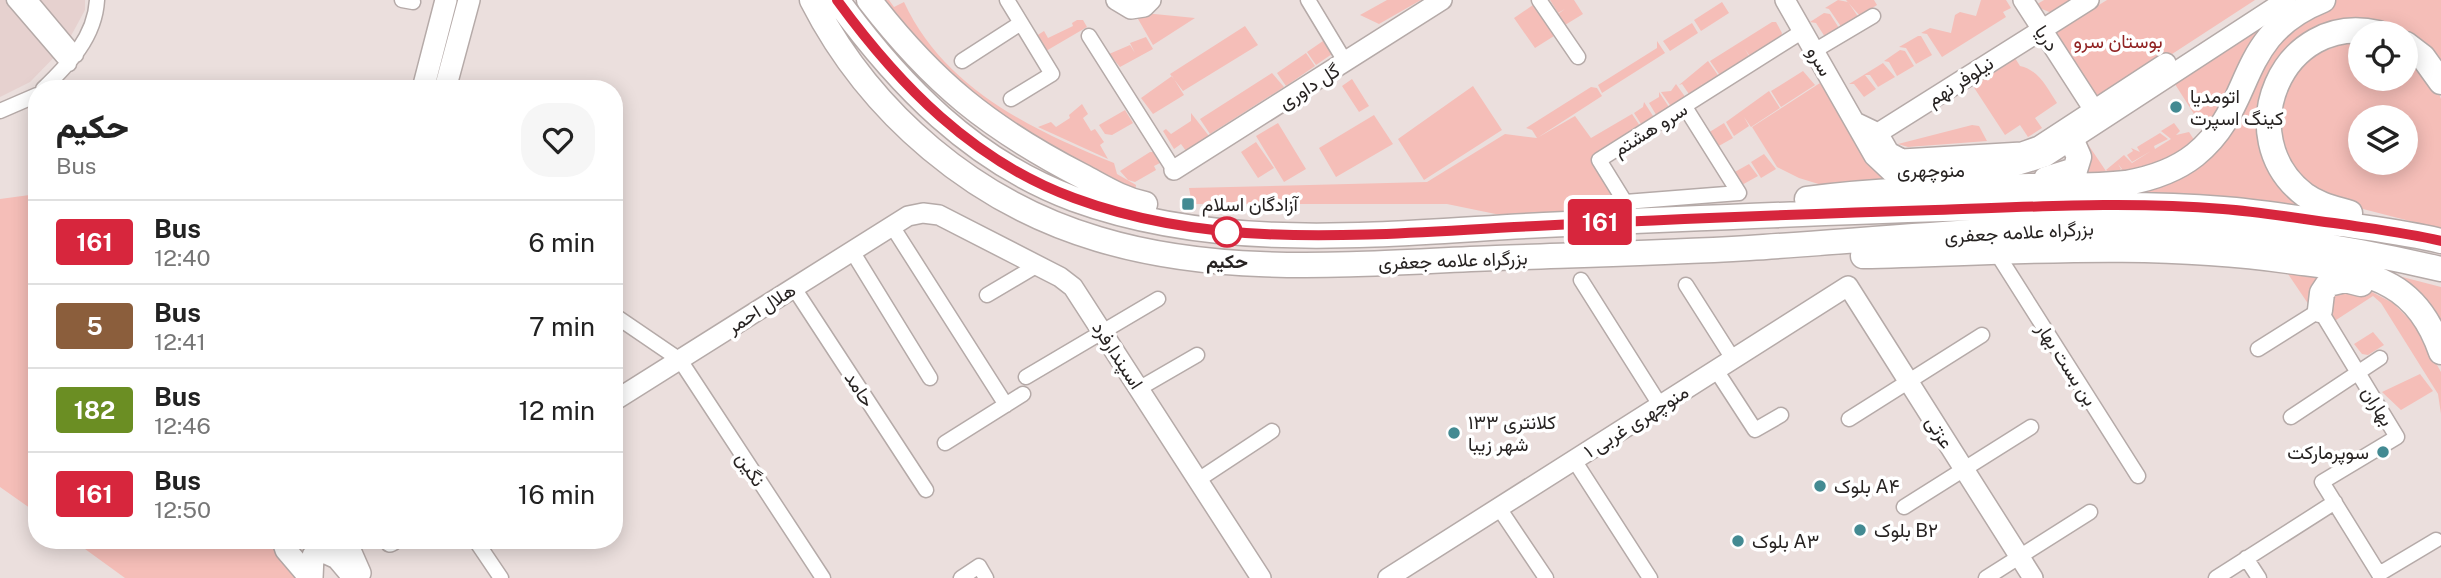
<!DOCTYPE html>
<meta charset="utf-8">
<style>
:root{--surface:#fff;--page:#f6f6f6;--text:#222;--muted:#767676;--line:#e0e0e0}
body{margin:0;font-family:"Public Sans",Vazirmatn,sans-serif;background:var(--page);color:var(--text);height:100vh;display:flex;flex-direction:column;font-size:26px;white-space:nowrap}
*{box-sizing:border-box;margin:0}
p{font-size:23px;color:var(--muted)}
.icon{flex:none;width:38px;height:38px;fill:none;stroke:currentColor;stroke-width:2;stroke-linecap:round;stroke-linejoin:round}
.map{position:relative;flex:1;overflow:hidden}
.panel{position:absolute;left:28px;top:80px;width:595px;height:469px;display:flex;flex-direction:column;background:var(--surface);border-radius:28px;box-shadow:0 4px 18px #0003}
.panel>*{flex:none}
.badge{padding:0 14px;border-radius:5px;font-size:24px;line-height:46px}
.buttons{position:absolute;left:2348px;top:21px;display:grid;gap:14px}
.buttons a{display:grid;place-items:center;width:70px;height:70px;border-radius:50%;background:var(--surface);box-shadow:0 4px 18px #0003;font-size:35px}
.map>.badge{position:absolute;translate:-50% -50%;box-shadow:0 0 0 4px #fff}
.round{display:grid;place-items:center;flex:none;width:74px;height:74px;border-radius:28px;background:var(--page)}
.head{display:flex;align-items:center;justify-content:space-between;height:119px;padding:0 28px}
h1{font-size:33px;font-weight:800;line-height:52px}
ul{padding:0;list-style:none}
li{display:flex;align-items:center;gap:21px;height:84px;padding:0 28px;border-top:2px solid var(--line)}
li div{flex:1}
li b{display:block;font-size:26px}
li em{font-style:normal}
li .badge{min-width:77px;font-weight:700;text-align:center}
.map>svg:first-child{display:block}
.built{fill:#e6d1cf}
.green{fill:#f5beb8;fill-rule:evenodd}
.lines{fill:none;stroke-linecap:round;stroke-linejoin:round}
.minor-casing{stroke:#b5aaa8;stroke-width:17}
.tertiary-casing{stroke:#b5aaa8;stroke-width:22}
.secondary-casing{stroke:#b5aaa8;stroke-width:24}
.trunk-casing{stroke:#b5aaa8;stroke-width:27}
.minor{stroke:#fff;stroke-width:14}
.tertiary{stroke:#fff;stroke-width:19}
.secondary{stroke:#fff;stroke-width:21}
.trunk{stroke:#fff;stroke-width:24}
.line-casing{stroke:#fff;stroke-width:16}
.line{stroke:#d7263d;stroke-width:10}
.poi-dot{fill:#438a92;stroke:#fff;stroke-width:2.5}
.stop-dot{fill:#fff;stroke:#d7263d;stroke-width:3.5}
.labels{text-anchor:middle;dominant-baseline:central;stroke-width:7;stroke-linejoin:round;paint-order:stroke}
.street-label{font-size:19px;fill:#272322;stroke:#fff}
.park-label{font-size:19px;fill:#912323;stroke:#fff}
.poi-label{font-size:19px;fill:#272322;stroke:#fff;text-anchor:start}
.stop-label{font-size:19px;font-weight:bold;fill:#272322;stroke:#fff}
</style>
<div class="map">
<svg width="2441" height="578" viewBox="0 0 2441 578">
<rect width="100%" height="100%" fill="#ebdfdd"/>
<path class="built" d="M0 0H85V10L66 45 30 82 0 97Z"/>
<path class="green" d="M878 0H889L894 7 904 2C943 87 1031 130 1114 163L1117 174 1136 185 1134 197 993 118Z
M1387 0H1421L1379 24 1360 15Z
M1550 0H1574L1583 14 1565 25 1558 14 1565 9 1558 13Z
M1838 0 1848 2 1859 18 1842 28 1829 9 1825 8Z
M1846 0H1874L1877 5 1860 16Z
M1981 0H2006L2011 8 2003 12 2006 17 1942 57 1927 34 1921 33 1930 28 1951 33 1955 15 1960 12 1976 16Z
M2044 0H2073L2052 13 2034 6Z
M2107 0H2255L2103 99 2094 97 2053 33Z
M2294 0H2310L2208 136 2173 81Z
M2337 0H2441V71L2406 33 2388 30 2322 32 2263 127 2320 209 2091 196 2183 169 2256 65 2311 10Z
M1722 2 1729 13 1701 31 1694 20Z
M1533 5 1554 36 1535 48 1514 18Z
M1134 12 1195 18 1153 45Z
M1824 13 1830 14 1839 28 1825 37 1816 23 1810 22Z
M1077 20H1083L1087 27 1046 51 1033 38 1044 31 1048 38 1073 26 1072 23Z
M1772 22H1776L1782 33 1780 39 1751 58 1745 49 1750 58 1721 77 1710 61Z
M1692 23 1698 33 1670 51 1663 41Z
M1245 26 1258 45 1183 91 1170 74Z
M1918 36H1921L1932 55 1916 64 1906 48 1899 47Z
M1146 37 1153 49 1120 67 1109 54 1130 45 1135 53 1130 43Z
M2361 37V79H2406V53L2432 76 2441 99V229L2324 199 2284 157 2280 90 2296 62ZM2361 117H2406V163H2361Z
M1323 41 1332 54 1316 65 1307 52Z
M1657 41 1665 53 1602 93 1598 85 1657 48Z
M1900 50 1905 51 1914 66 1897 76 1889 62 1884 61Z
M1306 53 1315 66 1286 86 1277 73Z
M2015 58 2020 66C2039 70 2047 88 2057 103L2035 118 2042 128 2028 137 2020 125 2005 135 1973 86Z
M1708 61 1720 78 1705 88 1701 84 1704 89 1691 97 1682 84 1679 85Z
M1883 63 1895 77 1878 87 1870 75H1865L1876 89 1864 97 1854 84H1849Z
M1803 71 1815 85 1781 107 1771 91Z
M1272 73 1284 87 1210 134 1200 119Z
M1172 76 1184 95 1153 114 1141 98Z
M1352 79 1369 106 1359 112 1342 86Z
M1820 83 1884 181 1825 186 1799 178 1777 167 1752 127Z
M1676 84 1686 98 1672 108 1661 92 1671 91Z
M1473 86 1502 130 1424 180 1398 139Z
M1591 87 1597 88 1602 96 1537 138 1575 116 1591 138 1632 114 1642 129 1591 160 1627 214 1515 218 1447 204H1192L1189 188 1427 182 1505 134 1537 138 1532 130 1526 128Z
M1769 91 1780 108 1751 127 1744 117 1749 126 1734 136 1726 122Z
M1659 92 1671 110 1658 118 1649 103 1659 97Z
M1644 102 1655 119 1643 127 1634 113 1643 107Z
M1082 104 1088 114 1083 118 1091 131 1095 129 1104 142 1100 145 1108 159 1038 127 1051 122 1056 127 1070 118 1069 115Z
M1125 110 1133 123 1112 135 1105 134 1099 125Z
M1191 113 1209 136 1186 151 1181 144 1174 149 1163 131 1166 129 1171 134 1191 121Z
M1374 115 1393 144 1336 177 1319 148Z
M1278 123 1306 169 1284 182 1256 136Z
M1724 123 1733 138 1717 147 1708 133Z
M2174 123 2180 131 2176 135 2189 132 2198 146C2162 181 2107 179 2061 180L2077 177 2085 170 2087 156 2079 143 2085 140 2110 177 2122 169 2118 164 2121 169 2111 176 2106 170 2124 155 2132 163 2151 151 2132 162 2127 155 2133 151 2131 148 2140 152 2137 147 2160 133 2168 139 2154 146 2155 149 2171 139 2161 131Z
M1972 125 1979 126 1987 141 1908 147 1898 144Z
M1256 142 1274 168 1258 178 1241 152Z
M1150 152H1154L1160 163 1154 166 1156 170 1135 182 1128 180 1120 171Z
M1764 154 1776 169 1761 178 1751 162Z
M1749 164 1758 176 1740 186 1733 173Z
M37 194V513L0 487V199Z
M2282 265 2343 276 2313 311Z
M2383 272 2441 287V333Z
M2333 289H2366L2393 303 2414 324 2441 372V414L2438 394 2381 303 2373 296 2333 322Z
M2373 332 2384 345 2368 355 2362 354 2354 344Z
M2420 374 2433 391 2401 410 2382 392Z
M74 541H274L282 563 296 578H125Z"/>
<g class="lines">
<defs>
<path id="minor" d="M14 0 69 64
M30 0 76 55
M402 0 413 2
M1007 0 1052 74 1011 99
M1308 0 1346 63
M1539 0 1578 57
M1089 36 1174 170
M1814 51 1873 16
M962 61 1021 23
M43 89C69 64 95 37 97 0
M1685 107 1739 193 1625 202 1599 160 1803 31
M0 111 37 95
M892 226 1006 405
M852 251 930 378
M1996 252 2138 476
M1581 280 1660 405
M1686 285 1733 359
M794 288 926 490
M987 295 1036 266
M614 315 680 360 823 578
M2258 349 2320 310 2397 437 2322 482 2379 574 2436 540
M1716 370 1755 430 1781 415
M1026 377 1158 299
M1140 388 1197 355
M2291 417 2380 358
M1849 419 1982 335
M945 443 1023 394
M1574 460 1650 578
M1198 480 1272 431
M1904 507 2031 427
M1499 508 1546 578
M476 541 501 578
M2246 558 2259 578
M961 578 979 566 986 578
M1986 578 2090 512
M2216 578 2335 502"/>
<path id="tertiary" d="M1116 0 1131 9 1144 7 1151 0
M1785 0 1874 156 1891 172 1901 174 2009 168 2045 157 2286 0
M2023 0 2094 110
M1855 122 1878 133 1889 152 1902 159 2022 152 2039 146 2166 63
M1878 133 2089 0
M1174 170 1442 0
M614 401 908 216 923 213 939 215 1060 277 1073 287 1261 578
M390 542 392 541
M1388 578 1848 286 2033 578"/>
<path id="secondary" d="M423 89 446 0
M445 89 469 0
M283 541 286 550 310 578
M346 541 360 573
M312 578 313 556 324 552 337 558 354 578"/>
<path id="trunk" d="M812 0C870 114 976 203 1098 239 1227 278 1364 263 1496 258 1580 255 1665 253 1749 248 1873 240 1998 227 2122 227 2230 228 2337 245 2441 269
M837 0C899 85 972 161 1074 199 1225 254 1387 233 1544 225 1677 219 1810 213 1943 209 2036 207 2130 201 2223 209 2262 212 2302 219 2341 224 2374 229 2408 233 2441 241
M869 0C933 83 989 128 1082 176 1103 187 1121 199 1145 204
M2406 44 2423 57 2441 82
M2046 179 2075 170 2079 157 2072 141
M1807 199C1881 189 1956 188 2030 186 2062 185 2095 187 2126 183 2149 179 2176 170 2195 155 2257 105 2233 36 2323 0
M2350 213C2334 208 2319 205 2305 195 2229 137 2282 11 2378 33
M1863 256C2005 253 2146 241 2288 261 2322 266 2360 268 2391 286 2416 300 2432 326 2441 352
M2320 310 2322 293 2328 284 2345 280 2361 284"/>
</defs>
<use href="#minor" class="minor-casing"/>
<use href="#tertiary" class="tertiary-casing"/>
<use href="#secondary" class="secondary-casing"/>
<use href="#trunk" class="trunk-casing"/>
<use href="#minor" class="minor"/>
<use href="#tertiary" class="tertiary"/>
<use href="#secondary" class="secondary"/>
<use href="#trunk" class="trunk"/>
</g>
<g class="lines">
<defs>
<path id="line" d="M837 0C899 85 973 161 1074 198 1223 253 1381 233 1536 226 1669 219 1802 214 1935 210 2030 207 2127 201 2223 209 2262 212 2302 219 2341 224 2374 229 2408 233 2441 241"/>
</defs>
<use href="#line" class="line-casing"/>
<use href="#line" class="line"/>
</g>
<g class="poi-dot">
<circle cx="2176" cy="107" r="7"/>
<rect x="1181" y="197" width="14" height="14" rx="3.5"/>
<circle cx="1454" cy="433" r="7"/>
<circle cx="2383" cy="452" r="7"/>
<circle cx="1820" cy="486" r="7"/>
<circle cx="1860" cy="530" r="7"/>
<circle cx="1738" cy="541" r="7"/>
</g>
<circle class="stop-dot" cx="1227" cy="232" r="14"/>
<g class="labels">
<g class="street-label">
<text transform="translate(2047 38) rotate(57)">دریا</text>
<text transform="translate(1820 61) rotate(60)">سرو</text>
<text transform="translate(1960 81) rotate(-33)">نیلوفر نهم</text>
<text transform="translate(1309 86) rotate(-32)">گل داوری</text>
<text transform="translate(1650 129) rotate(-32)">سرو هشتم</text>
<text x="1931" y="170">منوچهری</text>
<text transform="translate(2019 232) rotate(-3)">بزرگراه علامه جعفری</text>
<text transform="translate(1453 260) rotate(-2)">بزرگراه علامه جعفری</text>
<text transform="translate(761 308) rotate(-32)">هلال احمر</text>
<text transform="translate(1118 355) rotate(57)">اسپندارفرد</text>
<text transform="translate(2067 364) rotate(57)">بن بست بهار</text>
<text transform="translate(860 389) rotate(57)">حامد</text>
<text transform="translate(2378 406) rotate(58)">بهاران</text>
<text transform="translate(1636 421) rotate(-32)">منوچهری غربی ۱</text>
<text transform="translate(1940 432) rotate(58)">عزتی</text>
<text transform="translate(751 469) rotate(57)">نگین</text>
</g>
<g class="park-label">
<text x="2118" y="41">بوستان سرو</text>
</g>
<g class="poi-label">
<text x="2190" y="96">اتومدیا<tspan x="2190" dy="22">کینگ اسپرت</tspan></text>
<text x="1202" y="204">آزادگان اسلام</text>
<text x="1468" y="422">کلانتری ۱۳۳<tspan x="1468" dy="22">شهر زیبا</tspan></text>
<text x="2369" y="452" text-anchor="end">سوپرمارکت</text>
<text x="1834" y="486">بلوک A۴</text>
<text x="1874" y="530">بلوک B۲</text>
<text x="1752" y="541">بلوک A۳</text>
</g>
<g class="stop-label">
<text x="1227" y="261">حکیم</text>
</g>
</g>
</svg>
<div class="buttons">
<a><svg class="icon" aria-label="locate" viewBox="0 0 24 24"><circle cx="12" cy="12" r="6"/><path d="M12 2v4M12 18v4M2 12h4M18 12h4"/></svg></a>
<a><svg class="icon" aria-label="layers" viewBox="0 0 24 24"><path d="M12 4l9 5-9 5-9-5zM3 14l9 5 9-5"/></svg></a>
</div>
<b class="badge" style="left:1600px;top:222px;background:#d7263d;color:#fff">161</b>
<section class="panel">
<div class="head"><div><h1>حکیم</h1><p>Bus</p></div><a class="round"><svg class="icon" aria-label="heart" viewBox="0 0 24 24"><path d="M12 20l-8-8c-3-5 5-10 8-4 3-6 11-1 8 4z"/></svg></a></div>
<ul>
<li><span class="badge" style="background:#d7263d;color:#fff">161</span><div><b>Bus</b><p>12:40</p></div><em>6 min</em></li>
<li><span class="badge" style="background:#8b5e3c;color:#fff">5</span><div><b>Bus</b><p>12:41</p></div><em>7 min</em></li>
<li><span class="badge" style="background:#6b8e23;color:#fff">182</span><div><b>Bus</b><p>12:46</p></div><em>12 min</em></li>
<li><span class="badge" style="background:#d7263d;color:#fff">161</span><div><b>Bus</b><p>12:50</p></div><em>16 min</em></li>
</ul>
</section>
</div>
